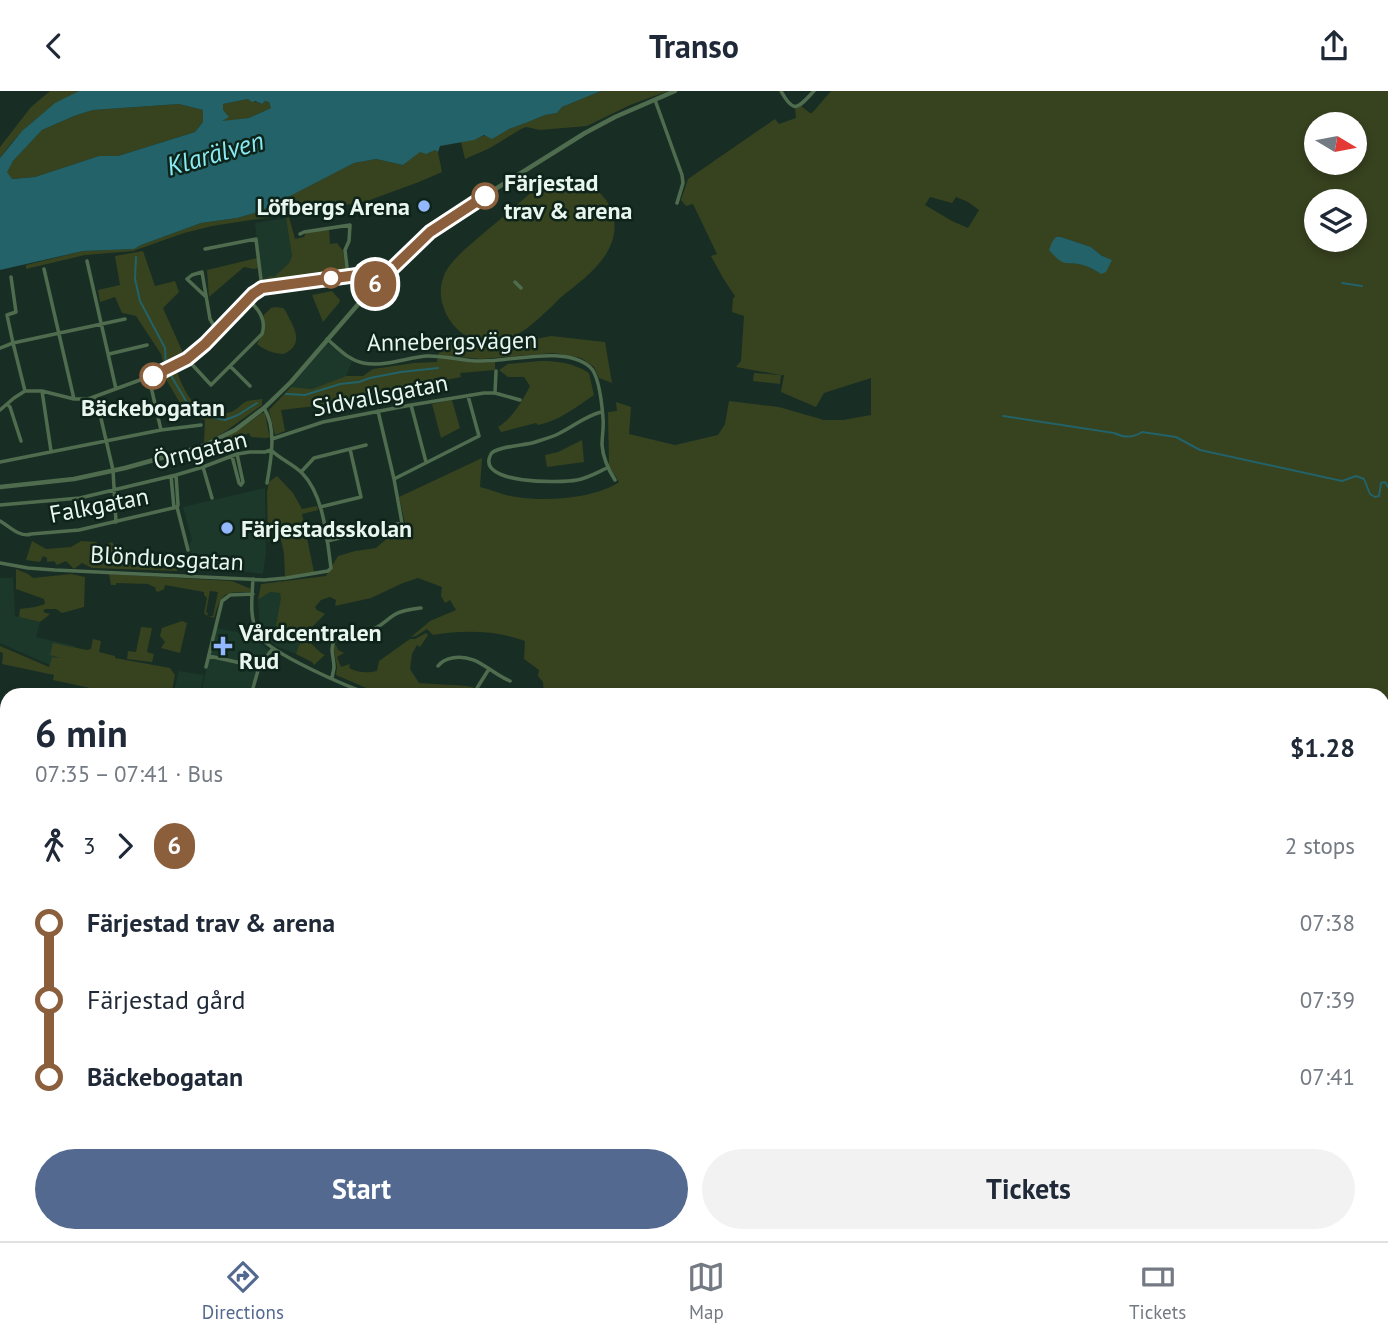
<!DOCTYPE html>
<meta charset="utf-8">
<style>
:root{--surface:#fff;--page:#f2f2f3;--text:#1f2937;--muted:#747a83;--line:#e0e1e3;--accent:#536990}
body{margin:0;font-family:"PT Sans",sans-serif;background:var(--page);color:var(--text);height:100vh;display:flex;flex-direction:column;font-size:26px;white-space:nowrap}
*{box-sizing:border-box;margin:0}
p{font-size:23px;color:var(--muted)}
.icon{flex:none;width:38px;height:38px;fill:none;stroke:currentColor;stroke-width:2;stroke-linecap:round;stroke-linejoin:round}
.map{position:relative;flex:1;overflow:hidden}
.drawer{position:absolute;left:0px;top:597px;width:1390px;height:555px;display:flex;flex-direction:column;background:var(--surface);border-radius:21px 21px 0 0;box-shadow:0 4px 10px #0003}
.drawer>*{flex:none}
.badge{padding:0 14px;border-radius:23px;font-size:24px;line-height:46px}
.needle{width:46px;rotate:100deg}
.buttons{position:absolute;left:1304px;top:21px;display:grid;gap:14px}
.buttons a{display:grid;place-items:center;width:63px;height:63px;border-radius:50%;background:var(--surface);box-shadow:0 4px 10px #0003;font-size:35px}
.map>.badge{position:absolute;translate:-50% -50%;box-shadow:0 0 0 4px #fff}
.legs{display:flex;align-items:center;gap:10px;height:77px;padding:0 35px;font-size:23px}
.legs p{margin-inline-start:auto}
.headline{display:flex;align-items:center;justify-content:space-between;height:119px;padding:0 35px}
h1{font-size:38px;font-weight:700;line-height:52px}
.action{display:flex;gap:14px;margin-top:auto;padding:14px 35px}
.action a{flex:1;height:80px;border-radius:42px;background:var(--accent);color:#fff;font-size:28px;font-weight:700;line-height:80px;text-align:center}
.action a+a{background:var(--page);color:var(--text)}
ul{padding:0 35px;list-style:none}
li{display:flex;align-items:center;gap:24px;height:77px;font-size:26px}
li i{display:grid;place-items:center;width:10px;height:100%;margin:0 9px;background:currentColor}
li i::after{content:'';width:18px;height:18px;margin:-9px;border:5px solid;border-radius:50%;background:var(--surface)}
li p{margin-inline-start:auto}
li:first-child i{background:linear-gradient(#0000 50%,currentColor 0)}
li:last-child i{background:linear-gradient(currentColor 50%,#0000 0)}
header{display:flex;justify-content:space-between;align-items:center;height:91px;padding:0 35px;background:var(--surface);font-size:32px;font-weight:700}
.dock{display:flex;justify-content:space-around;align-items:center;height:98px;border-top:2px solid var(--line);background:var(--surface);font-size:19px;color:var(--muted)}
.dock a{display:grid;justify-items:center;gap:4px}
.dock .on{color:var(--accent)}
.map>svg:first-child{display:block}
.built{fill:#1b382b}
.green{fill:#37421f;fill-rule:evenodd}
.water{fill:#226268;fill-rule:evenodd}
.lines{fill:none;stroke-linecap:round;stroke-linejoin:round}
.stream{stroke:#226268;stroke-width:2}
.minor{stroke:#506c4f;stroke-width:3.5}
.tertiary{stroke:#506c4f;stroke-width:4.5}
.primary{stroke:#75af73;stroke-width:6}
.line-1-casing{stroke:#fff;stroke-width:16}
.line-1{stroke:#8b5e3c;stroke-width:10}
.stop-1-dot{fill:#fff;stroke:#8b5e3c;stroke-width:3.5}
.poi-dot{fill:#93b7fd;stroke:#0e241a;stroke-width:2.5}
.labels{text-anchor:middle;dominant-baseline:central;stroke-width:5;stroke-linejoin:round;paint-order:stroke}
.stop-label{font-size:24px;font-weight:bold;fill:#e9f6ef;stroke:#0e241a;text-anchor:start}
.poi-label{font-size:24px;font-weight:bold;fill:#e9f6ef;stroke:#0e241a;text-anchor:start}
.street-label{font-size:24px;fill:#e9f6ef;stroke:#0e241a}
.water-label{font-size:26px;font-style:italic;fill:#89ecf5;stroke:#0e241a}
</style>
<header><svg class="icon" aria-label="back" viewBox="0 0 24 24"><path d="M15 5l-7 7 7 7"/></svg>Transo<svg class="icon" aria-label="share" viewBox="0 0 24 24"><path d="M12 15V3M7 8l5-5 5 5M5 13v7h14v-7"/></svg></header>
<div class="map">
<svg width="1388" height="1150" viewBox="0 0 1388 1150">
<rect width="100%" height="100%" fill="#182e24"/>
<path class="built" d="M286 127 292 165 289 172 274 187 262 189 255 132Z
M327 252 352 271 346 285 312 298 291 296Z
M265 397 266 461 263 483 225 478 196 480 189 454 192 449 183 416Z
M0 487H13L15 525 40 531 36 546 75 555 73 569 52 566 50 574 0 552Z
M270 501 281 502V538L301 549 296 563 276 555 264 544 260 536 258 509Z
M216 537 237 541 257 549 271 561 260 576 253 604H208L202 602 201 604H173L179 580 204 584 201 597 202 598Z"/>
<path class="green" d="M50 0H79C48 16 20 38 0 67V56L31 16Z
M601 0H668L630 14 587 35 540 39 526 36 521 38 490 57 465 68 461 51 509 38 545 24 557 22 562 16Z
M831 0H1388V616L1383 620 1382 604H544L543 591 538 585 539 579 524 568 525 550C495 539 464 539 433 544L427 538 416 545 411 546 430 530 456 519 450 509 445 512 441 505 442 496 418 487 403 492 371 507 335 515 336 509 330 506 321 509 315 516 317 519 325 523 308 540 309 551C315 555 318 561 325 564L314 574 312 571 296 563 301 549 276 535 281 507 280 502 270 501 258 509 261 493 326 485 338 465 355 460 376 457 405 432 399 406 482 367 480 396C492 399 505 405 517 406 546 411 596 407 619 391L609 375 608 321 617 320 616 311 631 316 629 343 675 354 718 344 725 333 729 310 779 316 824 329H843L871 324V287L824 302 816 316 781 301 784 284H781L780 293 753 290 754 282 781 284 736 276 741 270 744 225 732 221 733 208 735 205 723 187 711 165 717 163 693 113 686 115 681 109 688 88 775 28 779 33 796 27 795 16 801 15 810 22H812ZM1316 33H1354V72H1316ZM930 106 952 112 956 106 968 111 979 119 968 137 952 130 925 114ZM1316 110H1354V149H1316ZM1061 146 1091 156 1102 165 1097 180C1083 176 1071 158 1061 146Z
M248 8 262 13 265 10 269 11 271 17 249 27 220 31 223 13Z
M179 13 203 19V31L195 41 118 65H99L35 86 11 88 6 81 13 70 42 39 74 25 93 19Z
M435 59 438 61 442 81 419 91 367 110 324 118 212 135 184 142 133 160 85 164 26 178V174L83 160 134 158 141 154 201 132 237 127 260 120 354 72 376 68 403 74 420 60Z
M560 87C579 88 595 93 606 109 610 115 613 121 614 129 619 165 583 188 559 208 548 219 536 231 523 240 498 257 466 255 449 228 440 213 438 198 445 182 454 165 472 153 486 140 504 125 521 110 539 95L553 88Z
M289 126 295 148 304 146 306 142 329 138 330 153 337 152 343 160 346 182 262 192V189L271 185 274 186 289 172 292 165 286 127Z
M143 160 155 195 175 190 179 201 163 217 184 264 174 272C183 300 196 330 231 321 237 319 240 314 245 311 250 309 257 309 262 308V314L226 340 204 352 205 329 186 322 164 285 165 278 161 263 136 225 122 222 115 206 100 211 98 199 120 194 115 165Z
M257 167 258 177 254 178 244 176 209 206 207 179Z
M332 200 340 209 339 212 323 231 312 204Z
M275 216 283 217 285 219C293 235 306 252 284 263 275 263 264 259 257 253L265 238 263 225 271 217Z
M450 245 488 255 504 253 520 246 536 248 551 245 605 251 612 292 599 287 594 276 581 267 553 262 481 268 461 266 459 270 479 272 495 271V279L460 282 461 286 316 315 281 319 285 340 275 344 269 319 291 296 312 298 346 285H363L373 278 414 272 437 271 439 260 446 257Z
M540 270C559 270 573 272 589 282L594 304C576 316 559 330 538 334L536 332 501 341 498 336C512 328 523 309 530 295L524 286H508L499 279 508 273Z
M452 309 460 337 441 347 432 313Z
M262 322H265C267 330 267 338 270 346L266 347 251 346 249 342 209 357 189 363C216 353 239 340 262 322Z
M582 349 584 371 547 376 545 364 558 361Z
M277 385 293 402 302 418 317 415 318 419 302 423 314 481 285 486 284 462 278 436 270 439 271 445 268 451 267 401 269 391Z
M32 450 46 458 71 456 81 450 96 451 102 456 112 451 116 457 120 456 122 470 133 474 178 477 177 480 92 477 82 472 74 478 66 470 57 474 54 470 47 471V467L43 465 40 471 26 469Z
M16 478 28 483 33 487 71 483 85 486 84 516 62 522 56 518H45L43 521 50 523 40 531 19 526 20 518 35 516 45 513 44 508 16 498Z
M109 483 232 490 251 498 250 501C223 501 222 501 214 527L209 525H213L218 501 210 500 206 521 208 522 207 525 204 522 207 507 204 504V501L165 494 164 498 158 501 155 499 156 497 148 493 116 492V494H111Z
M182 530 187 532 180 562 161 557 165 551 160 545 162 537Z
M141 536 152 537 147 561 154 563 152 571 127 568 128 560 136 561Z
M426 542 428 544 420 556 417 554 412 563 410 578 419 592C438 594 455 593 473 596L475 604H390L371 599 336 584 337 576 333 555 336 554 338 559 344 562 337 566 341 576 350 573 349 577C359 582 366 582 377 580L379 570 410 548H415Z
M93 548 101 550 99 561 115 565V567L170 577 175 584 171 604H99V599L53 589 54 584 2 573 3 562 0 561V555L49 576 52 566 61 567 50 564 53 552 87 559 91 558Z
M1388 624V1150H1175L1162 1145 1382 1144V629Z
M0 682H7V868L0 867Z
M0 1098 7 1101V1144H128L129 1150H0Z
M211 1144H421V1145L419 1150H210Z
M826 1144 827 1150H481L480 1145Z
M1138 1144 1150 1150H982L980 1145Z"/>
<path class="water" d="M79 0H601L562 16 557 22 545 24 528 31 509 38 492 48 484 44 474 49 440 55 438 61 435 59 426 63 420 61 403 74 376 68 354 72 261 120 237 127 201 132 141 154 134 158 83 160 0 179V67L22 40 55 12ZM248 8 252 11 255 10 262 13 265 10 269 11 271 17 249 27 222 30 229 26 223 19V13ZM179 13 203 19V31L195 41 118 65H99L35 86 12 88 7 81 13 70 42 39 74 25 93 19Z
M1056 146H1061L1091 156 1102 165 1112 169 1106 181 1101 183C1097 180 1091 177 1086 175 1066 168 1067 180 1049 159L1052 151Z"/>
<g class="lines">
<path class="stream" d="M136 166 135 188 140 210 165 257 166 274 170 283 189 315 201 324 225 329 238 324 257 312
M1342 192 1362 195
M286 303 305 304 340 293 359 291 370 287 401 281 438 277
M1003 325 1114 342C1124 347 1133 347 1142 341L1176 346 1200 359 1342 390 1356 385 1364 388 1370 403 1375 406 1379 405 1381 392 1385 391 1388 396"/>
<path class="minor" d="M781 0C794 24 798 17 814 0
M655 9 682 84 683 92 677 112
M300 143 304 141 350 134 349 150 345 159 348 185
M205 158 256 148 262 197
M87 170 116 298
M44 178 74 308
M11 186 16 221 7 224 13 252 25 300
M515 191 521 197
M205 205 187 188 192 184 202 181 210 228 217 240
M327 248C338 257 348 269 363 272 383 276 406 267 426 265 444 264 462 270 480 270 510 271 565 254 590 276 599 284 602 314 603 327 604 336 602 345 602 354 603 367 608 378 615 389
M0 257 13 252 125 228
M109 263 147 254
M187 268 211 294 262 243C267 228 258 218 248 208
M230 275 250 295
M149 287 161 339
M42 300 51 360
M495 302 496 280
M96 306 113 379 116 431
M7 313 10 316 21 350
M411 314 426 371
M264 317C277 337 271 369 267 392
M0 319 14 307 25 300H42L74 308H88L162 281 187 268 205 253 252 203 262 197 357 184 365 188 373 196
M601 321C585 325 573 336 558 343 550 347 541 349 532 352 524 354 495 356 491 363 474 394 563 392 577 389 588 387 598 381 607 377
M272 348 323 331 411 314 484 302H495L520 309
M232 365 239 392 241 394 243 391 237 363
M0 371 161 339 201 334
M203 376 212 407
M301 381 314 367 366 354
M176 384 178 414 177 416 188 459
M171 385 174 417
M394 388 479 345 468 305
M0 414 80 407 176 384 203 376 237 363 250 361H265L271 359
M320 416 361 406 350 358
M0 430C9 435 20 447 31 443L79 439 177 416
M327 450 402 432 394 388 378 320
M0 472 28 477 55 479 264 489 286 487 328 480 331 477C327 448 324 404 302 382 293 373 280 368 271 359
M253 488C252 506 249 527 258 543 268 562 350 597 373 604
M209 565 259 576
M438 575C442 570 446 568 452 567 476 562 490 582 510 590
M206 576 222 510 230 504 253 503
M332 587C332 585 334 579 334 576 334 566 329 558 335 549 344 534 357 544 370 539 380 537 386 529 394 524 402 519 412 518 421 517
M251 604 259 576 273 557
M476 604 477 597 489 578
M0 1019 7 1020
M0 1070 7 1073
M967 1144V1150
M442 1150 443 1144
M866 1150 875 1144"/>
<path class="tertiary" d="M0 396 74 388 125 377 201 356 235 339 264 317 291 291 373 196 430 141 473 112 585 42 615 26 675 0
M1382 626 1388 621
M0 657 7 659
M0 947 7 938
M0 972 7 975
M476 1144 478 1150
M828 1144 829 1150
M207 1150 208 1144"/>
<path class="primary" d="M0 871 7 872
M0 875 7 876
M1150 1144 1163 1150"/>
</g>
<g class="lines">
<defs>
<path id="line-1" d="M153 285 187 268 205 253 253 203 262 197 357 184 365 188 373 196 430 141 485 105"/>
</defs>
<use href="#line-1" class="line-1-casing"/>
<use href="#line-1" class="line-1"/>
</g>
<g class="stop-1-dot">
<circle cx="485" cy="105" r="12"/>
<circle cx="331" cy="187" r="9"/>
<circle cx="153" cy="285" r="12"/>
</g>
<g class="poi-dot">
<circle cx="424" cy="115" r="7"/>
<circle cx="227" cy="437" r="7"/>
<path d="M219.5 544.5h7v7h7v7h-7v7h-7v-7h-7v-7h7z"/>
</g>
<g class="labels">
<g class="stop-label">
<text x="504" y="91">Färjestad<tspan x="504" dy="28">trav &amp; arena</tspan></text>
<text x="153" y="316" text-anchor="middle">Bäckebogatan</text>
</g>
<g class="poi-label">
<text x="410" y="115" text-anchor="end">Löfbergs Arena</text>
<text x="241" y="437">Färjestadsskolan</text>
<text x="239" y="541">Vårdcentralen<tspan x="239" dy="28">Rud</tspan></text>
</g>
<g class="street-label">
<text transform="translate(452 250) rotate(-1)">Annebergsvägen</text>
<text transform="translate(380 304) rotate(-11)">Sidvallsgatan</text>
<text transform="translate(200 359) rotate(-14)">Örngatan</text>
<text transform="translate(99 414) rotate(-11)">Falkgatan</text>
<text transform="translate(167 467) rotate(3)">Blönduosgatan</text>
</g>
<g class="water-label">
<text transform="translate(215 62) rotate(-16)">Klarälven</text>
</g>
</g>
</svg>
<div class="buttons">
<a><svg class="needle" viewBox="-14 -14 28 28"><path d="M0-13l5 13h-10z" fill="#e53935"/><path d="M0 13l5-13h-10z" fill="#747a83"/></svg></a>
<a><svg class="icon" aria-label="layers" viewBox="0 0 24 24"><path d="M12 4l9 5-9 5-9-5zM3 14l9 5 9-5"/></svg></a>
</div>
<b class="badge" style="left:375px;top:193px;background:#8b5e3c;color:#fff">6</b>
<section class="drawer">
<div class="headline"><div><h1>6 min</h1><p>07:35 – 07:41 · Bus</p></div><b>$1.28</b></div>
<div class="legs"><svg class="icon" aria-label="walk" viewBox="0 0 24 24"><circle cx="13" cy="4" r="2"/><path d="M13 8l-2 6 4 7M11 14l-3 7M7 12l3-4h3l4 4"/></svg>3<svg class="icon" aria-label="forward" viewBox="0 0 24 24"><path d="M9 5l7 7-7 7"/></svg><b class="badge" style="background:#8b5e3c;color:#fff">6</b><p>2 stops</p></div>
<ul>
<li><i style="color:#8b5e3c"></i><b>Färjestad trav &amp; arena</b><p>07:38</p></li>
<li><i style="color:#8b5e3c"></i><span>Färjestad gård</span><p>07:39</p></li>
<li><i style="color:#8b5e3c"></i><b>Bäckebogatan</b><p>07:41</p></li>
</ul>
<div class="action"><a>Start</a><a>Tickets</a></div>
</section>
</div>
<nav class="dock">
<a class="on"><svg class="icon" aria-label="directions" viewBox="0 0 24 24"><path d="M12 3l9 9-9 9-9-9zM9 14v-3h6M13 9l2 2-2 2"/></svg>Directions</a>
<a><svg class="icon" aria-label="map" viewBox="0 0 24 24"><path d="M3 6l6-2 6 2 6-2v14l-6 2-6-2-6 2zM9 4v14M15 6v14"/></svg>Map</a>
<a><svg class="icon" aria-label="tickets" viewBox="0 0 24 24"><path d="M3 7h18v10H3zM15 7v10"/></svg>Tickets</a>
</nav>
